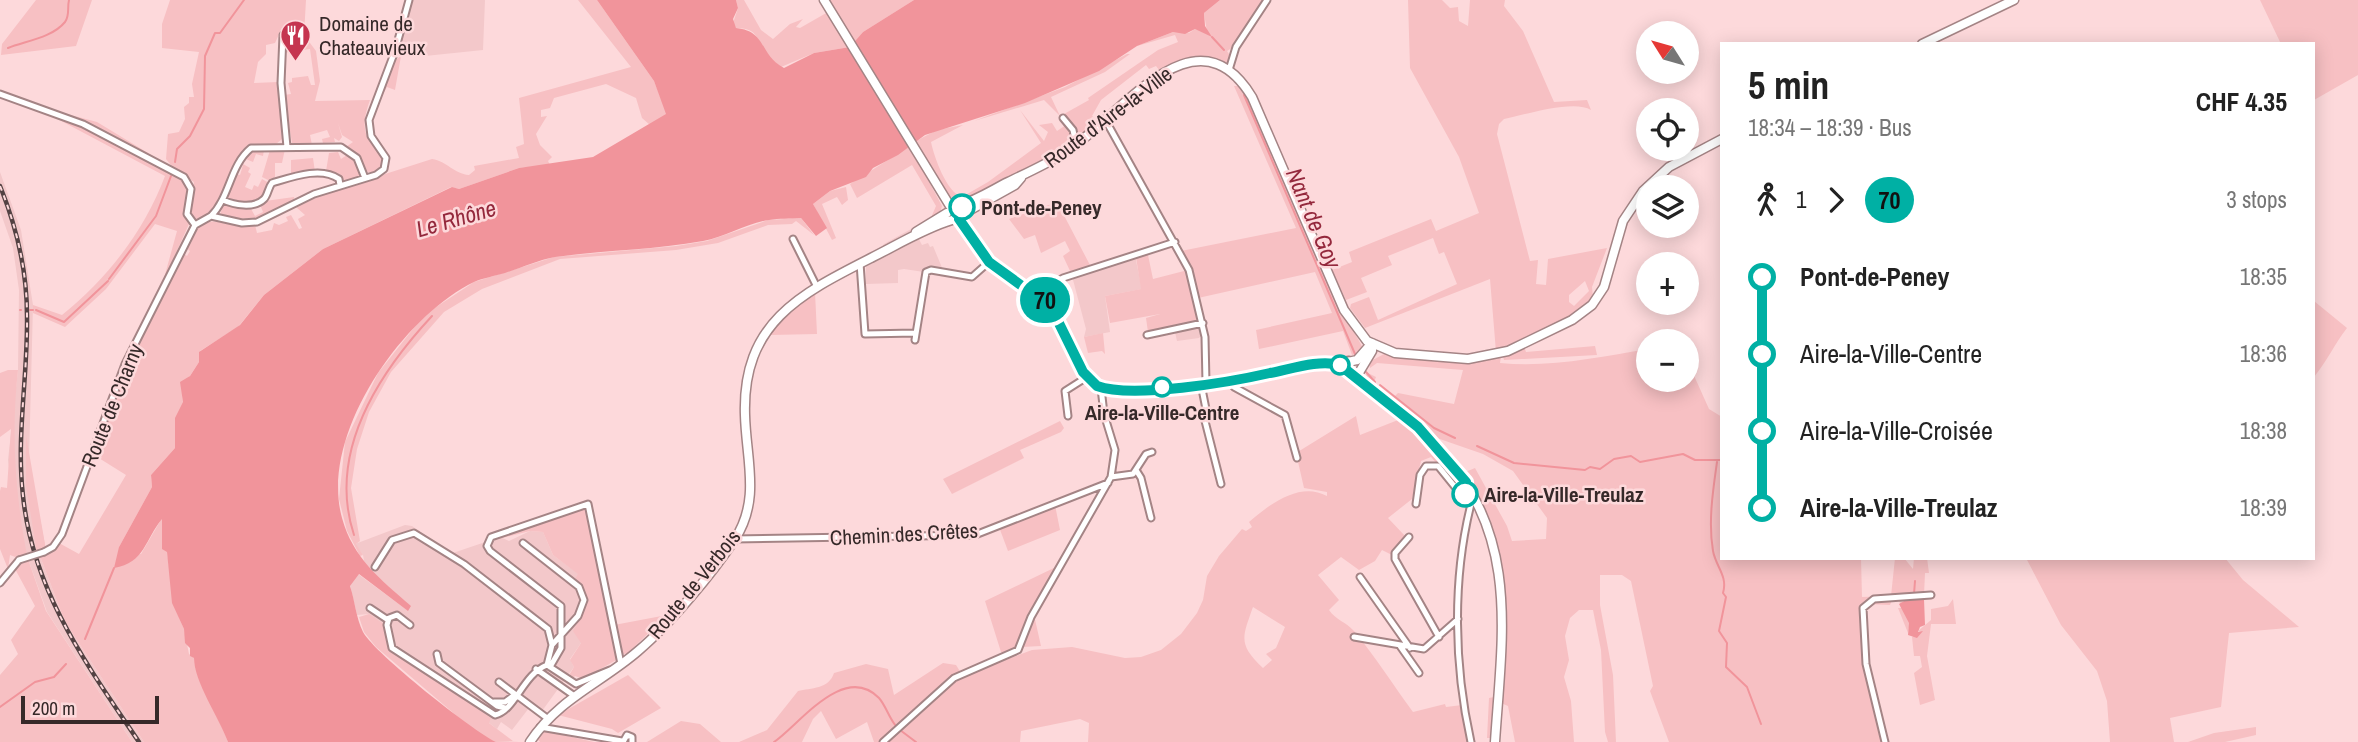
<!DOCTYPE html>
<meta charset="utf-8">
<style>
:root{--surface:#fff;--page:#f6f6f6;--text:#222;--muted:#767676}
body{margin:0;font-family:"Archivo Narrow",sans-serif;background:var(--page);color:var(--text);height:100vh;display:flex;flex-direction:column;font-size:26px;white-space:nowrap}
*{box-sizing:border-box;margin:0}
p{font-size:23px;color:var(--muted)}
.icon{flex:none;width:38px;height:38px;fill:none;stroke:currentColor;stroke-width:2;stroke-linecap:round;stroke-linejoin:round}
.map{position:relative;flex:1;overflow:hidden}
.drawer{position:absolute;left:1720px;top:42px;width:595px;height:518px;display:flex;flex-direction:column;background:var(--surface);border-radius:0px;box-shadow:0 4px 18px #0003}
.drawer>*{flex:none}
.badge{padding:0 14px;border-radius:23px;font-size:24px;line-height:46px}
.needle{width:46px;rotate:307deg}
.controls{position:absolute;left:1636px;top:21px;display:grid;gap:14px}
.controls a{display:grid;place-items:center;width:63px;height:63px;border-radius:50%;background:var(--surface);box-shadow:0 4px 18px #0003;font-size:35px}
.scale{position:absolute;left:21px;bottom:18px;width:138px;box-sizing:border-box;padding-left:7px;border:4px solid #362929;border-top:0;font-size:19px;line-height:24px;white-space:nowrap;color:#362929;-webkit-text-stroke:5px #fdd9db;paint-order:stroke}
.map>.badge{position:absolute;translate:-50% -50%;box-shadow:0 0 0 4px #fff}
.legs{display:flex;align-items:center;gap:10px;height:77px;padding:0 28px;font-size:23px}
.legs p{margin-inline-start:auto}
.headline{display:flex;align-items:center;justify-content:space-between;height:119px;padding:0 28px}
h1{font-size:38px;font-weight:800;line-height:52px}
ul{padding:0 28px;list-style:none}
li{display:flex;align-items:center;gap:24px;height:77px;font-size:26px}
li i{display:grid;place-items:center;width:10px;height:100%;margin:0 9px;background:currentColor}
li i::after{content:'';width:18px;height:18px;margin:-9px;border:5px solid;border-radius:50%;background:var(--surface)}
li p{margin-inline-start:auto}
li:first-child i{background:linear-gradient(#0000 50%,currentColor 0)}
li:last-child i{background:linear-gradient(currentColor 50%,#0000 0)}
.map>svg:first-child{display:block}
.built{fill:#f3c8ca}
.green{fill:#f7c0c3;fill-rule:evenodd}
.water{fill:#f1949b}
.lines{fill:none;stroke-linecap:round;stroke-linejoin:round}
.stream{stroke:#f1949b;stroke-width:2}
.street-casing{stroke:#a48485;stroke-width:9}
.secondary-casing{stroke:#a48485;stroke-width:11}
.street{stroke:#fff;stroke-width:5}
.secondary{stroke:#fff;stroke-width:8}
.rail-casing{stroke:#534243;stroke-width:4.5}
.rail{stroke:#fdd9db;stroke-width:2;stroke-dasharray:5;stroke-linecap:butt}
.street-bridge-casing{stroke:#a48485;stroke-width:9;stroke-linecap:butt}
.street-bridge{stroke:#fff;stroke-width:5}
.line-1-casing{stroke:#fff;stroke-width:16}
.line-1{stroke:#00b0a4;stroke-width:10}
.stop-1-dot{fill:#fff;stroke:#00b0a4;stroke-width:3.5}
.labels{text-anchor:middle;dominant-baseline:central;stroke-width:5;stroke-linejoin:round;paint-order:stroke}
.poi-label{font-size:21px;fill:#362929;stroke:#fdd9db;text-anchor:start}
.street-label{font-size:21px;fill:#362929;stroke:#fdd9db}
.stop-label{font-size:21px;font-weight:bold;fill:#362929;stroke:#fdd9db;text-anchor:start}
.water-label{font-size:23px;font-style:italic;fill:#94283c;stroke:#fdd9db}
</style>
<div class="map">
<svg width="2358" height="742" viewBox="0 0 2358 742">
<rect width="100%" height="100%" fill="#fdd9db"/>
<path class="built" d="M408 0H485L483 50 425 56 395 51Z
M0 172 21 230 33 305 29 461 46 550 22 557 8 460 18 370 19 290 13 248 0 211Z
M913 228 922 245 928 243 930 247 933 246 943 270 926 267 924 272 904 269 898 270V283L866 284V266L884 244Z
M1135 256 1142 289 1105 296 1110 332 1084 337 1086 329 1072 276Z
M1200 328 1202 334 1199 338 1177 341 1175 332Z
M405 525 412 526 450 554 500 537 509 541 530 531 543 532 553 555 579 574 576 579 587 592 589 602 581 643 570 659 574 667 542 711 538 708 535 712 529 708 512 730 501 722 497 729 488 722 491 718 390 649 369 614 357 615 350 585 358 574 407 610 410 606 365 566 363 555 355 544Z
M40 556 65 622 144 742H132L47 612 28 559Z"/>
<path class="green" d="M36 0H92L76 46 1 55 2 44Z
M170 0H306L304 35 316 51 320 81 315 101 370 100C366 111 362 125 367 136 372 148 385 153 382 167L372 173 366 171 356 153 346 147 353 142 342 135 338 123 342 137 339 141 334 138 335 142 323 143 322 139 330 137 327 130 310 135 312 145 292 143 284 95 291 94 288 83 292 82V78L308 76 311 85H315L310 49 283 53 284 43H303V36H286L285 31 281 30 275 43 266 45V54L258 62 254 83 278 82 282 139 276 144 249 145C232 167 225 216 193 220L189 212 194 182 174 169 166 159 168 134 179 132 185 119 184 107 189 103V97H194L192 84 199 52 162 48V24Z
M578 0H597L654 81 667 114 650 125 642 118 636 98 606 84 554 98 550 108 541 110V117L547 116 536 134 540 145 552 157 548 161 550 165 519 168 459 189 451 187 323 249 264 295 238 327 200 351 199 362 182 388 183 404 175 448 151 475 152 487 119 547 141 554 162 518V546L167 551 174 606 184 629 189 654 194 658C195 682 220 717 228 742H144L65 622 40 556 51 552 59 543 79 554 126 475 94 455 129 358 183 253 187 256 190 251 185 247C210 202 219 232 255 225L257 233 272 230 274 223 279 225 288 221 286 217 291 215 299 229 302 228 298 219 305 215 296 207 329 192 432 159C447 161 454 174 469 175L475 170 474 166 519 158 516 147 524 144 519 98 631 67Z
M736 0H744L761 30 773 39 790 24 803 19 796 27 800 28 828 12 850 47 814 53 781 67C777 63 767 57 764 51 755 35 757 29 736 28L733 23 738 8Z
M828 0H914L863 32 855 42Z
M1220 0H1265L1235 46 1227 51 1231 57 1228 64C1176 44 1151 77 1115 109L1159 70 1156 66 1149 69 1146 65 1101 100 1092 116 1099 121 1078 138 1071 134 1070 141 1061 150 964 200H955L949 196 916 141 937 130 963 125 931 142C934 157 947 193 962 197L988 182 1041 143 1020 110 1044 141 1048 132 1039 125 1052 123 1057 131 1069 123 1064 114 1089 100 1088 98 1158 50 1178 42 1175 35 1137 46 1173 32 1189 33 1195 29 1207 32 1204 13Z
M1408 0H1442L1450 8 1458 7 1459 21 1468 26 1470 0H1505L1504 6 1523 31 1554 102 1587 100 1591 110C1574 99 1524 115 1504 119L1499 124 1497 134 1530 261 1538 260 1536 284 1546 285 1548 259 1607 248 1592 287 1593 297C1575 319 1524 343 1496 352L1490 279 1365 328 1350 308 1351 304 1369 297 1378 320 1457 284 1444 252 1439 254 1433 238 1388 256 1392 265 1361 278 1367 292 1346 300 1332 270 1352 262 1349 252 1431 219 1436 231 1479 213 1459 157 1410 68ZM1585 281 1589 291 1574 306 1569 302V295Z
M2260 0H2358V75L2314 100V44H2281Z
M1127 54H1130L1105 72 1051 97 1060 116 1044 100 974 121 1065 87Z
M401 56 395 90 387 87 377 105 395 60Z
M1234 86H1241L1249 98 1340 307 1363 348 1358 354 1352 355 1343 331 1259 349 1256 330 1332 313 1315 272 1198 298 1181 251 1296 228Z
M56 111 97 122 153 156 151 157Z
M50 115 80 125 173 173C175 176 182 178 185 184 193 196 181 211 189 224L163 282 177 231 155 224 106 289 65 327 33 313V305L62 315C107 279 145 230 165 176Z
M910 146 942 206 940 213 930 220 936 206 912 165 857 198 850 184Z
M285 149 282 163H275V177L270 181 262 177 270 150Z
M264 150 263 156 256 154 253 162 246 159 243 164 250 168 248 172 251 174 245 187 252 190 254 185 258 187 262 179 269 183C261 206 247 204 226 199L236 174 240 175C246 160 240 152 264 150Z
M338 152 341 159 350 153 361 177 342 182 340 174 326 171 329 153Z
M313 158 315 172 291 174V160Z
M846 187 848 200 842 205 837 197 822 204 836 238 832 240 813 204 830 191Z
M294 197V201L251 221 220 215 223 205 250 207 255 216 263 212 261 207 265 201Z
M1057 202 1091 267 1071 273 1063 256 1070 251 1065 241 1041 253 1035 235 1024 239 1009 219Z
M801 218 814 235 796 221 792 224 768 225 718 243 676 250 560 259 482 289 444 312 391 372 369 412 357 449 351 488 360 541 356 544 363 555 360 556 347 531 339 499 345 442 378 373 424 315 474 282 554 257 676 246 707 241 768 220Z
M1148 255 1153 279 1188 270 1200 318 1197 324 1148 332 1146 318 1160 314 1110 323 1105 296 1141 289 1136 257Z
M815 292 817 334 770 335 789 311Z
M2314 301 2347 328C2334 345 2327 361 2314 377Z
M1103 333 1105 354 1102 351 1088 353 1084 337Z
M1524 346 1526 352 1595 346 1597 355 1504 360 1503 356Z
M1648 349V380H1687V360L1709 409 1722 417V558H1861L1862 597 1891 596 1895 558H1904L1913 569 1914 558H1927L1929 573H1925L1924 595 1914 596 1908 633 1898 608H1902L1899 601 1892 600 1890 605 1867 604 1860 613 1865 664 1884 742H1669L1650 691 1653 686 1631 581 1622 575H1600V605L1613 675 1616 742H1608L1605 732 1601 650 1593 610H1579L1570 618 1565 636 1569 660 1564 677 1571 701 1574 742H1515L1508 706 1501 703C1507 619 1514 546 1463 473L1475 468 1507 526 1512 541 1546 539 1547 518 1513 471 1483 454 1434 437 1367 381 1366 372 1376 377 1374 382 1394 397 1398 393 1454 404 1463 370 1377 363 1370 368 1369 362 1384 354 1472 362 1501 356 1500 363C1549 368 1600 357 1648 349Z
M8 370H18C11 433 15 493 27 555L18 558 10 555 8 569 0 549V491L1 487 7 488 11 429 0 437V373Z
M1356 416 1360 435 1398 420C1423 441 1443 456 1457 486L1431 457 1421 461 1412 499 1388 518 1406 537 1392 555 1382 550 1375 561 1359 570 1341 557 1318 575 1339 600 1329 610C1336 620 1346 622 1354 631 1375 656 1393 685 1413 712L1445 704 1446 707 1462 705 1468 742H1088L1089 723 1080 719 1021 731 1020 742H874L867 722 836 739 821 711 813 719 802 742H739L767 730 798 691C811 688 829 689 834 673L866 664 888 669 894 695 943 663 956 665 961 673 953 680 1032 650 1072 647 1125 658 1141 657 1161 650 1181 634 1197 613 1203 600 1207 576 1219 556 1242 529 1246 531 1252 527 1249 522C1270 504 1300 481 1327 496V492L1304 488 1296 453ZM1253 607 1285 627 1276 648 1266 654 1272 660 1263 668C1238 644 1242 638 1253 607Z
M1060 421 1064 428 1061 432 1020 450 1024 458 952 494 943 479Z
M26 435 46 550 37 553 26 486Z
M1055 505 1060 530 1008 551 999 527Z
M581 508 588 511 618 659 583 679 575 676 572 679 568 677 574 667 570 660 581 643 573 631C585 610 596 598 575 579L578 574 553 555 543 532 530 531 494 540 500 535Z
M2026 558H2225L2243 580 2299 627 2229 633 2221 707 2170 718 2174 742H2110L2107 701 2097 671 2061 625Z
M28 559 46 611 132 742H0V675L18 654 11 640 35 606 14 567Z
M1058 566 1017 647 1006 655 1001 652 985 601Z
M1953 599 1956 624H1931L1927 656 1935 700 1920 705 1914 673 1922 667 1920 656H1914L1912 637 1921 632 1918 631 1931 620V609L1948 606Z
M369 614 385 625 390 649 416 669 423 668 491 718 489 723 513 741H519L496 742 478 734 376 647 364 632 359 617Z
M667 615 628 653 621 655 614 625Z
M1034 615 1041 646 1022 647Z
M628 675 661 708 618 733 612 729 558 715Z
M1494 697 1491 738H1487L1489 698Z
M681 721 700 724 721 742H647Z
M2256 727V735L2225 742H2188L2214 733Z
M543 731 550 732 594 742H540L537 739Z"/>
<path class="water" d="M597 0H736L738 8 733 19 736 28C767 31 759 55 784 68L814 53 850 47 863 32 914 0H1220L1204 13 1205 26 1212 37 1195 29 1185 34 1173 32 1137 46 1099 71 1025 103 925 135 898 155 873 168 866 177 830 191 813 204 827 228 816 236 801 218C790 219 779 218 769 220 747 223 726 237 703 241 654 250 605 250 555 257 538 260 521 268 505 273 495 276 483 278 474 282 402 317 319 435 342 518 353 558 380 579 411 606L408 611 359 574 350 586C355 601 356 618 363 632 375 654 473 731 496 742H228C219 717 194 682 194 658L190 656V648L185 643 184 629 172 603 167 552 162 549V519C145 539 145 563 114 568L119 547 152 487 151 475 175 448V418L183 402 180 382 190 376 199 362V352L240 325 264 295 323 249 452 187 459 189 519 168 593 157 666 114 654 81Z
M1913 596 1924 599 1925 625 1920 627 1918 632 1923 631 1917 638 1908 635 1909 623 1899 604Z"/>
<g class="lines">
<path class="stream" d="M1212 37 1224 50
M8 48C25 41 52 38 65 22 70 16 67 8 69 0
M1244 95 1355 354
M175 162 177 149 190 136 204 109 205 56 215 33H220L244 0
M109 279 156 216 171 176
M20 310H21
M30 310H33
M36 310 64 322 108 281
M1366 372 1375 382
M1380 385 1434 428 1455 438
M1477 446 1514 463 1585 470 1590 467 1600 469 1614 459 1631 456 1640 462 1683 454 1695 460H1722
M1717 462C1713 490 1708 522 1713 551 1716 567 1728 576 1723 593L1726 597 1719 631 1727 643 1726 667 1747 687 1761 724
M354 535C327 453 378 374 432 316
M1914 594 1915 581
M85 639 114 568
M0 707 35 682 54 677 66 664
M900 730 916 742
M774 742C799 725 844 662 879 698 886 706 889 718 896 726"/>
<defs>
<path id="street" d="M283 35 281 83 287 147
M1229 70 1236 47 1267 0
M0 94 83 124 184 177 191 189 187 214 195 225 211 216 242 223 257 222 314 194 376 175 384 169 386 158 371 136 369 120 395 51 409 0
M1063 118 1073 130 1076 145
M1106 121 1189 270 1205 337 1206 383
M223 200C234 205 254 209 264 199 268 195 268 188 272 183 292 177 321 166 339 179L340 185
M211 216C230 197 230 165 251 148L341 147 357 158 365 178
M959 219 989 262 1051 307 1083 372 1101 388 1139 389 1231 381 1349 360
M793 239 816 285
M860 263 865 334 915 333
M1048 303 1053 284 1063 278 1175 242
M1147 335 1203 323
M915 340 926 272 931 270 972 277 989 262
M1231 381 1234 387 1285 415 1297 458
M1201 384 1207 414 1205 421 1221 484
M1068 416 1065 391 1087 377
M1136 470 1141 478 1151 518
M1111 477 1133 474 1146 454 1152 452
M1416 504 1420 475 1426 466H1438L1455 487 1466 483
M1409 537 1395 553V559L1439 637
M734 539 975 535 1108 483
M523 543 579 587 584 600 578 616 552 645
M44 552 53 547 62 534 125 364 195 225
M375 567 392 540 414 533 464 564 548 629 552 645 547 665
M1360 577 1410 648
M0 583 19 560
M370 608 388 620
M410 625 397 615 389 618 387 625 392 648 495 715C515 711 523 674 547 665L576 684 610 670
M1354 637 1424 649 1458 619
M1400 646 1419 673
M437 654 439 663 497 706 505 708
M550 667 561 648V606L490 551 487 546 491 537 588 504 621 664
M536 669 573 695
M499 682 547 718
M494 702H505L513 696
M540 727 622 741
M623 742 627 735 632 737V742
M883 742 954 678 1018 650 1031 617 1111 477 1115 450 1104 414 1101 388
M1471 742C1454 666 1452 580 1471 504L1476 500
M1885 742 1866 664 1863 608 1874 599 1931 595"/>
<path id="secondary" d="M824 0 950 206
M1922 44 2014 0
M960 205C977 200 992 190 1008 182 1031 171 1053 161 1074 146 1125 110 1197 7 1252 97L1344 310 1367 341 1395 353 1468 359 1508 351 1572 320 1592 305 1604 287 1623 221 1643 191 1669 167 1722 139
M963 214 1015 185 1021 178
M916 232 947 213
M1357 360 1348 362V372C1380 398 1414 421 1442 452 1520 538 1502 636 1495 742
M1357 360 1371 344
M1360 371 1372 351V343
M530 742C558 699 601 683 638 651 670 624 712 574 735 539 761 499 746 459 745 415 742 323 800 294 871 258 897 245 925 228 952 220"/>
</defs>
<use href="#street" class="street-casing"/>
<use href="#secondary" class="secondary-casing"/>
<use href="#street" class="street"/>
<use href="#secondary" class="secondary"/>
<defs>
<path id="rail" d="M0 186C17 228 27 271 27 316 28 376 16 436 23 496 33 592 87 665 139 742"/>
</defs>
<use href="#rail" class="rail-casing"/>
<use href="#rail" class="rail"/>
<defs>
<path id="street-bridge" d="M19 560 44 552"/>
</defs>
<use href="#street-bridge" class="street-bridge-casing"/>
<use href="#street-bridge" class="street-bridge"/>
</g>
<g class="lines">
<defs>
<path id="line-1" d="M962 207 964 212 959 219 989 262 1051 307 1083 372 1097 386C1132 399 1231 382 1270 373 1291 369 1319 359 1340 365L1418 427 1466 482 1462 488 1465 494"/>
</defs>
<use href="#line-1" class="line-1-casing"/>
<use href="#line-1" class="line-1"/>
</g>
<defs>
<symbol id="restaurant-pin" viewBox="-11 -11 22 30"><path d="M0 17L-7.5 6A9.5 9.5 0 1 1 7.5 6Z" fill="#c53550" stroke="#fdd9db"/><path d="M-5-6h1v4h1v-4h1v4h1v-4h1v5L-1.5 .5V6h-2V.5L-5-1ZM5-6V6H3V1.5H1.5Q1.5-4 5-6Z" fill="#fff"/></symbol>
</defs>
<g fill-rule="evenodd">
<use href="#restaurant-pin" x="278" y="18" width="35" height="47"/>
</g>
<g class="stop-1-dot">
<circle cx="962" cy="207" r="12"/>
<circle cx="1340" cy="365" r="9"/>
<circle cx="1162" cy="387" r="9"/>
<circle cx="1465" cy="494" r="12"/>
</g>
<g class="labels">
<g class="poi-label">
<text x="319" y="23">Domaine de<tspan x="319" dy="24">Chateauvieux</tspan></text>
</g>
<g class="street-label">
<text transform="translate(1108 117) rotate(-37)">Route d'Aire-la-Ville</text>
<text transform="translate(112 405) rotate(-68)">Route de Charny</text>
<text transform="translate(904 534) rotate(-3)">Chemin des Crêtes</text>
<text transform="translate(694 584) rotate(-51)">Route de Verbois</text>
</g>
<g class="stop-label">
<text x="981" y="207">Pont-de-Peney</text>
<text x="1162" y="412" text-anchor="middle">Aire-la-Ville-Centre</text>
<text x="1484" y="494">Aire-la-Ville-Treulaz</text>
</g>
<g class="water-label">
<text transform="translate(456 218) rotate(-16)">Le Rhône</text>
<text transform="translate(1314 218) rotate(67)">Nant de Goy</text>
</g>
</g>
</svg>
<div class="controls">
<a><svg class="needle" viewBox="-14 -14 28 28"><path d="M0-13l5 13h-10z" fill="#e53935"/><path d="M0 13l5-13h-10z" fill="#767676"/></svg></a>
<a><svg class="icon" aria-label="locate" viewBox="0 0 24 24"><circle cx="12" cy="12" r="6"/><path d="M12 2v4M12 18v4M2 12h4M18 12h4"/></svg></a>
<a><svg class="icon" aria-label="layers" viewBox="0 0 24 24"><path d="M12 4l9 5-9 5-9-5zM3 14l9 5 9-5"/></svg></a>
<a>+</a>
<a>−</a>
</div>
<div class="scale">200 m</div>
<b class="badge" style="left:1045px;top:300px;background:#00b0a4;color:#111">70</b>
<section class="drawer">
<div class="headline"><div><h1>5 min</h1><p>18:34 – 18:39 · Bus</p></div><b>CHF 4.35</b></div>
<div class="legs"><svg class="icon" aria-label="walk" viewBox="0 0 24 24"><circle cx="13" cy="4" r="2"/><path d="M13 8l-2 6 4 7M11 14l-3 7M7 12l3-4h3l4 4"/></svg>1<svg class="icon" aria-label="forward" viewBox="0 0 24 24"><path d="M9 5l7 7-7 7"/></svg><b class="badge" style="background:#00b0a4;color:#111">70</b><p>3 stops</p></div>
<ul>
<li><i style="color:#00b0a4"></i><b>Pont-de-Peney</b><p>18:35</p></li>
<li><i style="color:#00b0a4"></i><span>Aire-la-Ville-Centre</span><p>18:36</p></li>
<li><i style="color:#00b0a4"></i><span>Aire-la-Ville-Croisée</span><p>18:38</p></li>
<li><i style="color:#00b0a4"></i><b>Aire-la-Ville-Treulaz</b><p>18:39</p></li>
</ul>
</section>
</div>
